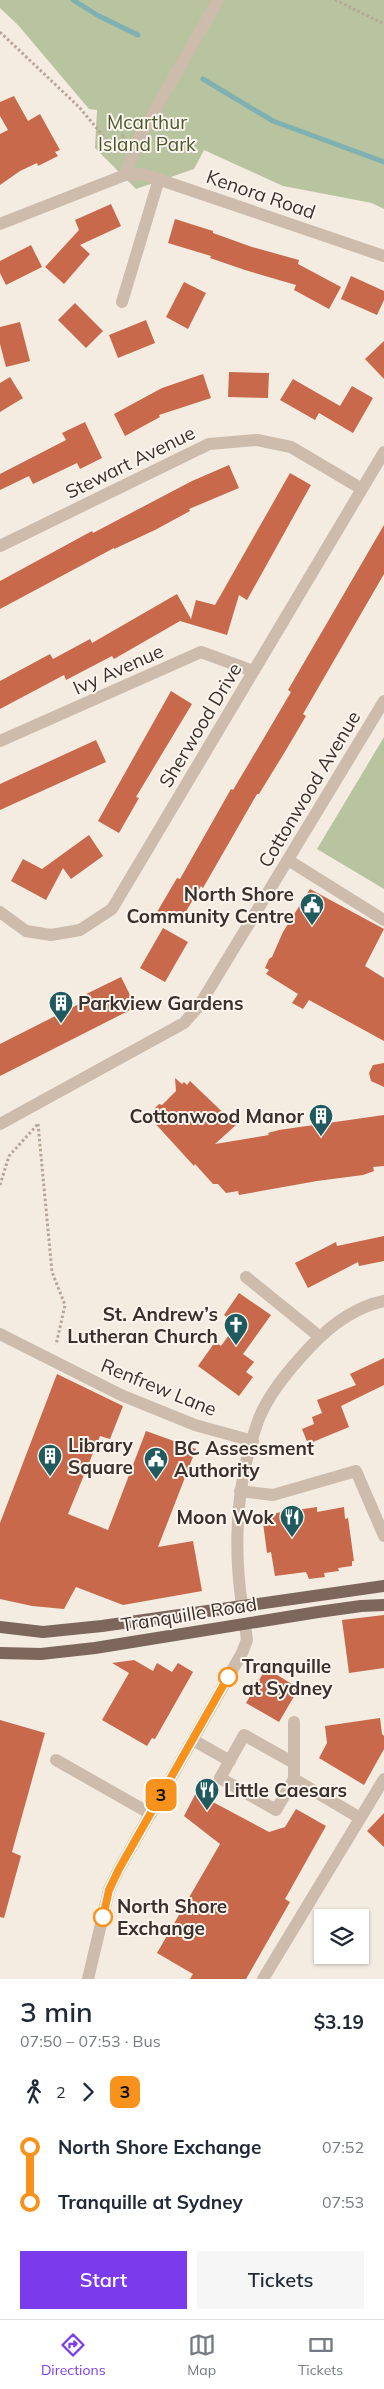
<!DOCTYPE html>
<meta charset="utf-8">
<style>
:root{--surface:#fff;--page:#f6f6f7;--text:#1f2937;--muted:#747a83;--line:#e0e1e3;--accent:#7c3aed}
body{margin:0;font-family:Mulish,sans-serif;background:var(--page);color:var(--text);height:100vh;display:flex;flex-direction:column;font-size:19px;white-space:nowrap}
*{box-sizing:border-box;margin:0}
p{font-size:16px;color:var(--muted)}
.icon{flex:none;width:28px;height:28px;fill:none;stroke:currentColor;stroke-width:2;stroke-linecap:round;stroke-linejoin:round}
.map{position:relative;height:1979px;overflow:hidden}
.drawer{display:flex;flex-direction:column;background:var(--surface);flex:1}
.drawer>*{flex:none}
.badge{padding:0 10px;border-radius:8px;font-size:18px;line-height:32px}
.buttons{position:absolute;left:314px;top:1909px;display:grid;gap:10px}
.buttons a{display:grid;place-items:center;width:55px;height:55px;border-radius:0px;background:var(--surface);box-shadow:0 1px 4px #0004;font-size:25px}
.map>.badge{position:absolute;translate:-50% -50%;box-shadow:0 0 0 2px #fff}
.legs{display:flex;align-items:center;gap:8px;height:55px;padding:0 20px;font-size:16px}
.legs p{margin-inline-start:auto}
.head{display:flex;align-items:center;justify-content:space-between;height:85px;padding:0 20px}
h1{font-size:28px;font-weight:600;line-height:38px}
.button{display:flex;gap:10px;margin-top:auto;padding:10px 20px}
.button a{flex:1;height:58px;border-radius:0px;background:var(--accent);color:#fff;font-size:20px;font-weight:600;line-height:58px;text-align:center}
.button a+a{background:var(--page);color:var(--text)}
ul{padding:0 20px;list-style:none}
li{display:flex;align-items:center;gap:18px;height:55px;font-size:19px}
li i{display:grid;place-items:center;width:8px;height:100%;margin:0 6px;background:currentColor}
li i::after{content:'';width:12px;height:12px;margin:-6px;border:4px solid;border-radius:50%;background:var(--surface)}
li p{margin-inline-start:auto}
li:first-child i{background:linear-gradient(#0000 50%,currentColor 0)}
li:last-child i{background:linear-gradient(currentColor 50%,#0000 0)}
.menu{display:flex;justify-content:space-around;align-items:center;height:70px;border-top:1px solid var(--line);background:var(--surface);font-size:14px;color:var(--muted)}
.menu a{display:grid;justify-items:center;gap:2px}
.menu .current{color:var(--accent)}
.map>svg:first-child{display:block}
.green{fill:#b8c4a0}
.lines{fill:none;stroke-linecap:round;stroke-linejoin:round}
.stream{stroke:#7fb0b2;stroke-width:5}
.building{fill:#c8694b}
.path{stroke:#b9a596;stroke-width:3;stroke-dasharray:2.5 2.5;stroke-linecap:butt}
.minor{stroke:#cdbbac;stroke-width:12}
.major{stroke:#7d675c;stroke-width:12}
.line-1-casing{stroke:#fff;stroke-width:11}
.line-1{stroke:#f7931d;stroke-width:8}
.stop-1-dot{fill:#fff;stroke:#f7931d;stroke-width:2.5}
.labels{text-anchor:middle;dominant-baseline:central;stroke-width:4;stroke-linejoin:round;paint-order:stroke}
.park-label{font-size:19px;fill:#4a5a2e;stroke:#fbf5ee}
.street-label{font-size:19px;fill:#3b302b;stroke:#fbf5ee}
.poi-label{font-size:19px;font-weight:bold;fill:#3b302b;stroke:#fbf5ee;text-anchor:end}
.stop-label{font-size:19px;font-weight:bold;fill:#3b302b;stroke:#fbf5ee;text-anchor:start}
</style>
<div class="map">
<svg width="384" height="1979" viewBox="0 0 384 1979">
<rect width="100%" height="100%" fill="#f4ebe1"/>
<path class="green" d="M0 0H384V209L372 203 283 186 204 150 194 169 136 189 95 148 97 110 89 109 18 25 0 8Z
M384 737V889L317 849Z"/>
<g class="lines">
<path class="stream" d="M73 0 97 15 138 35
M203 79 273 121 384 162"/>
</g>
<path class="building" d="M14 96 28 121 40 114 60 150 55 152 58 156 38 166 37 163 20 171 0 185V134L8 130 0 116V102Z
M111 204 121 226 80 245 90 254 64 284 45 267 79 230 75 220Z
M175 219 213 231V233L252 247 299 260 298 264 341 287 329 309 294 290 296 285 245 270 210 258 211 256 168 243Z
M31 245 42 267 6 285 0 273V261Z
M351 276 384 291V300L377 315 341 299Z
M184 282 206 293 188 329 166 317Z
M75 303 103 331 86 348 58 320Z
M146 320 155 343 118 358 109 335Z
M20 322 30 361 6 367 0 344V327Z
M384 341V379L365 359Z
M229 372 269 373 268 398 228 397Z
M203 374 211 398 159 415 160 417 125 436 114 414 162 388Z
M10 377 23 398 0 412V383Z
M293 379 340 406 352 386 373 398 353 433 319 413 315 420 280 400Z
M85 422 102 458 80 469 77 463 33 484 29 476 0 490V474L66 440 62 433Z
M229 465 239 488 189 509 190 511 155 530 114 549V548L0 609V581L92 531 93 533 192 481Z
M290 473 311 485 247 600 239 595 227 635 180 621 114 659 112 656 66 680 64 675 0 709V681L50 654 53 659 90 639 92 643 177 594 191 619 196 600 215 605Z
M384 525V574L303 714 306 716 286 750 259 794H257L203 888 201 886 178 925 157 912 177 878 180 879 231 789 233 790 258 748 291 692 288 690Z
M171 691 192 704 136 797 139 798 119 833 98 821Z
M96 740 106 762 0 810V784Z
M89 835 103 856 71 879 63 868 46 900 11 881 23 859 42 869Z
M310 889 384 929 365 966 384 978V1041L309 1000 303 1009 292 1003 298 994 266 974 269 970 265 968 269 959 272 957 283 932Z
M163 928 188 942 165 982 140 968Z
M121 977 136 1007 0 1076V1044L81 1003 78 998Z
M384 1063V1087L371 1081 369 1073 373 1065Z
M175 1078 182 1084 184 1082 187 1085 190 1081 236 1125 215 1144 269 1135 268 1133 279 1130 384 1115V1166L373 1167 374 1171 363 1175 317 1181 239 1195 238 1191 226 1193 218 1184H213L195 1164 194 1166 152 1120 154 1109 159 1104 162 1105 176 1091Z
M384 1236V1261L359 1266 358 1262 308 1288 295 1263 336 1242 337 1246Z
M239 1293 271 1315 243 1354 254 1362 246 1372 253 1377 239 1396 198 1366 215 1342 221 1346 237 1324 224 1315Z
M384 1358V1385L341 1406 349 1427 308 1444 302 1429 314 1424 312 1417 322 1413 317 1400 356 1385 350 1374Z
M57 1374 123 1406 110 1439 100 1436 68 1514 108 1530 146 1431 196 1449 158 1547 193 1541 202 1591 123 1605 76 1587 64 1609 32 1606 0 1599V1523Z
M317 1507V1512L344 1507 345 1519 348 1518 354 1561H352V1566L338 1568 339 1571 324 1573 325 1577 309 1579 306 1572 275 1576 271 1552 267 1553 262 1515Z
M384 1615V1668L349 1673 342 1620Z
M134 1660 153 1671 157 1663 172 1672 178 1663 193 1672 155 1739 152 1738 147 1746 102 1720 129 1673 112 1663Z
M266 1668 295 1686 296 1693 279 1722 246 1703Z
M380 1718 382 1734 384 1736V1749L364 1785 319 1758 327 1743 325 1726Z
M0 1720 45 1733 12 1852 21 1856 4 1918 0 1917Z
M196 1793 269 1832 285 1827 296 1809 326 1826 285 1899 290 1902 246 1979H190L193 1974 157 1953 220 1844 184 1816Z
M384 1813V1847L367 1831Z"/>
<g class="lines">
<path class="path" d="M335 0 384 24
M0 32 79 107 115 150 124 134
M38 1124 52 1272 65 1305 56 1345
M0 1185 9 1156 37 1125"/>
<path class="minor" d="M125 175 140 136 218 0
M0 224 125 175 143 174 384 256
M122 302 159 179
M0 546 209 444 257 440 291 447 362 489
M0 741 201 652 253 671
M288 860 384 920
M0 912 26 931 51 935 80 930 112 909 384 452
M0 1124 184 1023 199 1006 384 701
M246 1277 320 1337
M0 1334 121 1395 195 1425 253 1441
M240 1491 273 1495 356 1471 384 1536
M242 1605C233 1544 237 1480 258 1421 267 1396 293 1365 311 1346 331 1325 355 1307 384 1301
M294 1722V1779L360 1818
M193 1740 230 1761
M56 1760 151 1814
M294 1763 244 1735 220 1778 276 1810 294 1779
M88 1979 109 1890 119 1869 242 1653 247 1640 245 1625
M263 1979 384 1779"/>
<path class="major" d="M0 1627 43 1632 102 1626 384 1586
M0 1653 41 1654 95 1648 318 1612 361 1606 384 1605"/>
</g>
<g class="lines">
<defs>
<path id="line-1" d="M103 1917 109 1890 119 1869 228 1677"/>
</defs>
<use href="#line-1" class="line-1-casing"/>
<use href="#line-1" class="line-1"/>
</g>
<defs>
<symbol id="civic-pin" viewBox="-11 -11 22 30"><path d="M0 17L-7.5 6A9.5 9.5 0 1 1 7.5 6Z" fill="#1f5a5e" stroke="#fbf5ee"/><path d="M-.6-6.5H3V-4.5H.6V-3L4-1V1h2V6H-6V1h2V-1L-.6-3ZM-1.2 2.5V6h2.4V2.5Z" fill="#fff"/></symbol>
<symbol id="building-pin" viewBox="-11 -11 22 30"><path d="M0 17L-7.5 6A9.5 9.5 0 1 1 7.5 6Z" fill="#1f5a5e" stroke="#fbf5ee"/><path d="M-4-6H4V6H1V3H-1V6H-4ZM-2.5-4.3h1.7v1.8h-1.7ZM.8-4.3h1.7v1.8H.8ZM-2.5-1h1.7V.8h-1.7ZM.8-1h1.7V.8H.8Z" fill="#fff"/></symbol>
<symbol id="church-pin" viewBox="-11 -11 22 30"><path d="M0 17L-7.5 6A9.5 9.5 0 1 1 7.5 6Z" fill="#1f5a5e" stroke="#fbf5ee"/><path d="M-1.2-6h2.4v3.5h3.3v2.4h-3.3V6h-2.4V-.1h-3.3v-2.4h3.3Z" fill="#fff"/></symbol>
<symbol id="restaurant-pin" viewBox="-11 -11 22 30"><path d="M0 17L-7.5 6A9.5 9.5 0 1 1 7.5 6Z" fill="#1f5a5e" stroke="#fbf5ee"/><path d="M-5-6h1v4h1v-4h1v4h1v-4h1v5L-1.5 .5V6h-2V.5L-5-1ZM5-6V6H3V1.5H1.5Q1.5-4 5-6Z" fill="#fff"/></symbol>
</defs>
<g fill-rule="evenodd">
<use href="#civic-pin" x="298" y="891" width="28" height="38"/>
<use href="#building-pin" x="47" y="989" width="28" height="38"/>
<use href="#building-pin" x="307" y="1102" width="28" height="38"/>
<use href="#church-pin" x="222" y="1311" width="28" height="38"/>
<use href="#building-pin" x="36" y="1442" width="28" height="38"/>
<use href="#civic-pin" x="142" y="1445" width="28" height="38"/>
<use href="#restaurant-pin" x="278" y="1503" width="28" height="38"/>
<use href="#restaurant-pin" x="193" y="1776" width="28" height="38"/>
</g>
<g class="stop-1-dot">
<circle cx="228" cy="1677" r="9"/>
<circle cx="103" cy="1917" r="9"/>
</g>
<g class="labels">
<g class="park-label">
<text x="147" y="122">Mcarthur<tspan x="147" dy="22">Island Park</tspan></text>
</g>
<g class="street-label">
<text transform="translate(261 194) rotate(19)">Kenora Road</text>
<text transform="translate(130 462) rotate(-26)">Stewart Avenue</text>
<text transform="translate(118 669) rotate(-24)">Ivy Avenue</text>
<text transform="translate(200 725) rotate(-59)">Sherwood Drive</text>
<text transform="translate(309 789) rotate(-59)">Cottonwood Avenue</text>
<text transform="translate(159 1387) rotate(22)">Renfrew Lane</text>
<text transform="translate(189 1614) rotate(-9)">Tranquille Road</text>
</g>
<g class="poi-label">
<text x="294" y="894">North Shore<tspan x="294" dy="22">Community Centre</tspan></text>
<text x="78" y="1003" text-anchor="start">Parkview Gardens</text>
<text x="304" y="1116">Cottonwood Manor</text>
<text x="218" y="1314">St. Andrew’s<tspan x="218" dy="22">Lutheran Church</tspan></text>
<text x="68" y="1445" text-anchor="start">Library<tspan x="68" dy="22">Square</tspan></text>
<text x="174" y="1448" text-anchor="start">BC Assessment<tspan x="174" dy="22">Authority</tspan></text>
<text x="274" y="1517">Moon Wok</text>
<text x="224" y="1790" text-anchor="start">Little Caesars</text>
</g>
<g class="stop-label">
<text x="242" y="1666">Tranquille<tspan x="242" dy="22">at Sydney</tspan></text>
<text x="117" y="1906">North Shore<tspan x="117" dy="22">Exchange</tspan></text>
</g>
</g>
</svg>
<div class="buttons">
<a><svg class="icon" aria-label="layers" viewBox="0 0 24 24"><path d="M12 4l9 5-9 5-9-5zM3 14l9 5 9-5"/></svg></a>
</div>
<b class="badge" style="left:161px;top:1795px;background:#f7931d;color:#111">3</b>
</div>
<section class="drawer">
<div class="head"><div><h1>3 min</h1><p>07:50 – 07:53 · Bus</p></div><b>$3.19</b></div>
<div class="legs"><svg class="icon" aria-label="walk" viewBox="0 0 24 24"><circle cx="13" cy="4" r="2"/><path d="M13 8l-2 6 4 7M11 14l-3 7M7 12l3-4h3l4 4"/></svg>2<svg class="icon" aria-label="forward" viewBox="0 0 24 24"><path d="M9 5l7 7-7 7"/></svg><b class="badge" style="background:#f7931d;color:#111">3</b></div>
<ul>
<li><i style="color:#f7931d"></i><b>North Shore Exchange</b><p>07:52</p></li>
<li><i style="color:#f7931d"></i><b>Tranquille at Sydney</b><p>07:53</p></li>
</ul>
<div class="button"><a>Start</a><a>Tickets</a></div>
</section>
<nav class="menu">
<a class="current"><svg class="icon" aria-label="directions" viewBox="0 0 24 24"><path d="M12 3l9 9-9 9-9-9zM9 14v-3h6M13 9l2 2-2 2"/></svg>Directions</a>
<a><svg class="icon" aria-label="map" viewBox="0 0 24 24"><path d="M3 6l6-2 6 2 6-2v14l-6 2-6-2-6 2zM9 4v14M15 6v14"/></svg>Map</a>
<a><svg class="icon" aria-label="tickets" viewBox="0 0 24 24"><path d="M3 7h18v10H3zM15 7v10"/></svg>Tickets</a>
</nav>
